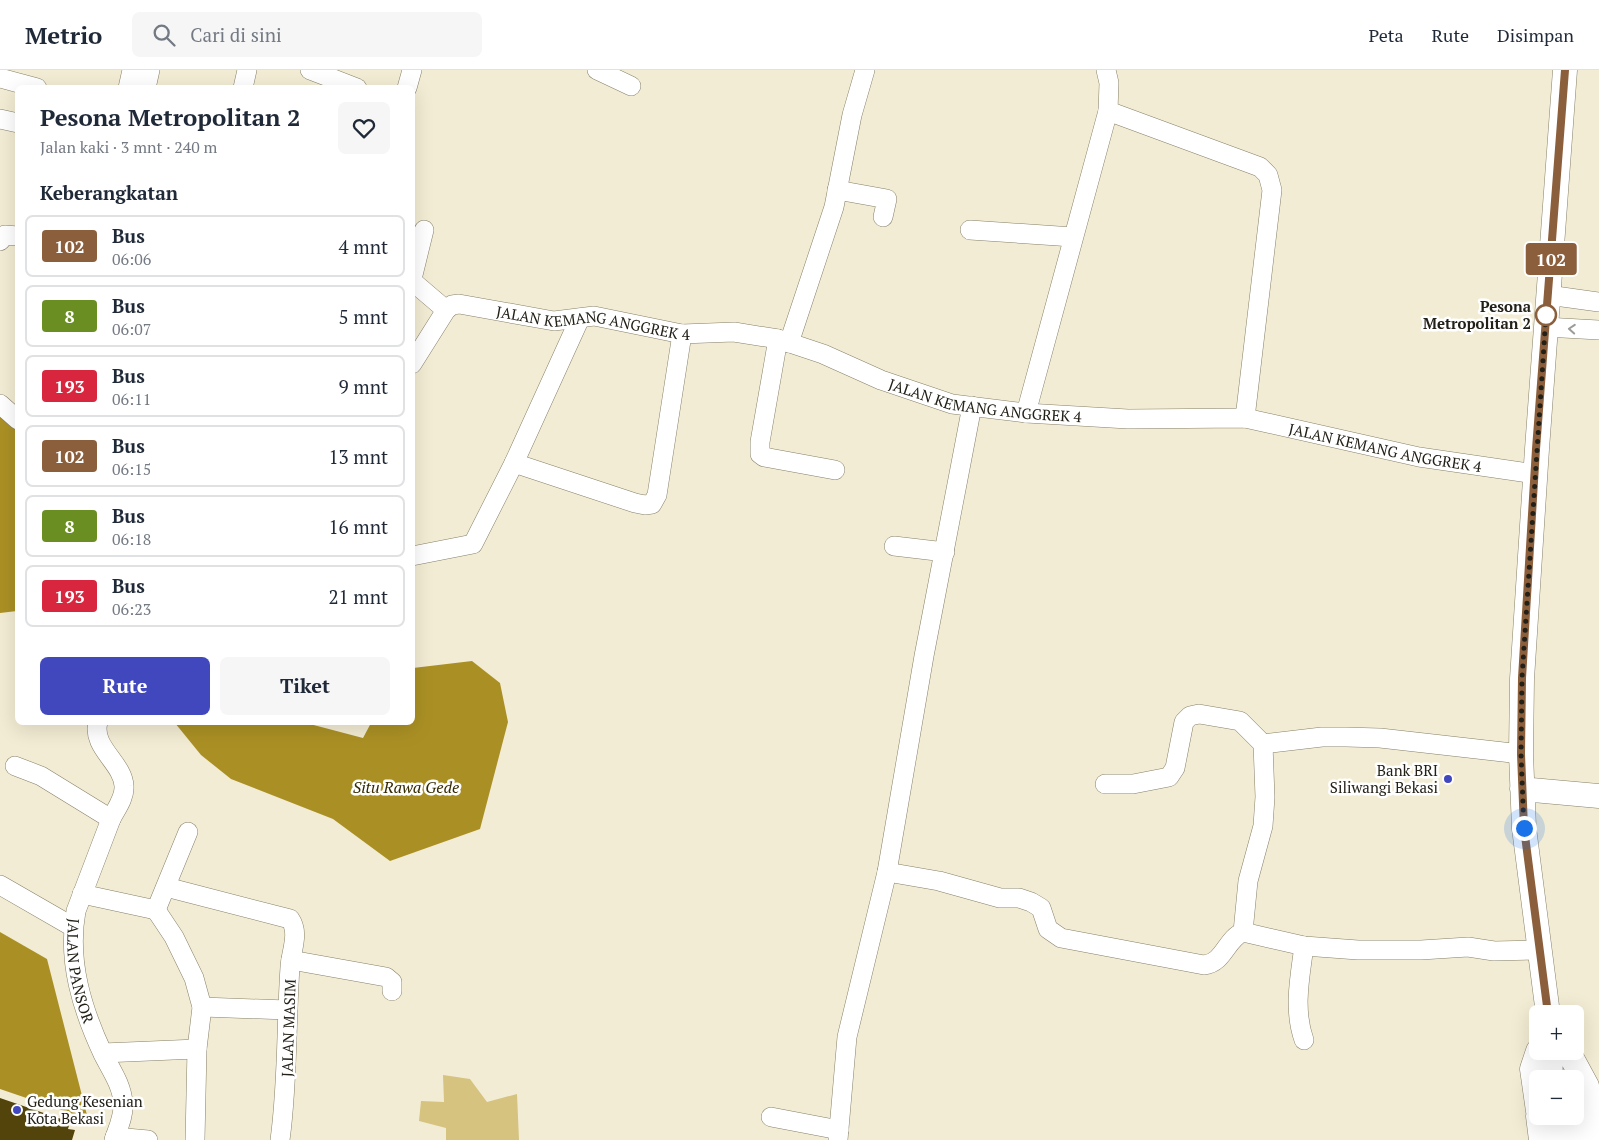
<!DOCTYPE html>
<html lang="id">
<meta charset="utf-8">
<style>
:root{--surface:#fff;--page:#f6f6f7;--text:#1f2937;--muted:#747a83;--line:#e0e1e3;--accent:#4147bc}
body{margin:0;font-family:"PT Serif",serif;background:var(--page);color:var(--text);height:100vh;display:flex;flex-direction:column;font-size:19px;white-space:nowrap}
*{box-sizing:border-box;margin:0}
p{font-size:16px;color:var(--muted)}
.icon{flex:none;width:28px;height:28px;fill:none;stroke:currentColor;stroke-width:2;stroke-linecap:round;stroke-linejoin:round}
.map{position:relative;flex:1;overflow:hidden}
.drawer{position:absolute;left:15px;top:15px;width:400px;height:640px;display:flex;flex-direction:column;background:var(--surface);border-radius:8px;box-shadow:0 5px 20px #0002}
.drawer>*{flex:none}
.badge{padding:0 10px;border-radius:4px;font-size:18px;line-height:32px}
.tools{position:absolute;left:1529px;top:935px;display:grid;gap:10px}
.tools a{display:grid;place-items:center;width:55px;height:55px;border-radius:8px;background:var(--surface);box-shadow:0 5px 20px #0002;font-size:25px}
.you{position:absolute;width:25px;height:25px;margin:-12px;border:4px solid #fff;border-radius:50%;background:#1a73e8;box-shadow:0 0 0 8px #1a73e833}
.map>.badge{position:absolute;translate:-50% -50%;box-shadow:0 0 0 2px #fff}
h2{padding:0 25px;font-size:19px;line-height:45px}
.round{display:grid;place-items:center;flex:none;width:52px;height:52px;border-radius:8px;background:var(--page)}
.head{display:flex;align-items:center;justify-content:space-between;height:85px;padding:0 25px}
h1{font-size:24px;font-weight:600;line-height:38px}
.cta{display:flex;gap:10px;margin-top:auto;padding:10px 25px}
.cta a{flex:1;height:58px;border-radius:8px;background:var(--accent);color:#fff;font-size:20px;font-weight:600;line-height:58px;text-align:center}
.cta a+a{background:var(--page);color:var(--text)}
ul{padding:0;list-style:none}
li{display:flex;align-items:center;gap:15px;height:62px;margin:0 10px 8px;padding:0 15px;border:2px solid var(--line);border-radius:8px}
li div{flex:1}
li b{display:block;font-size:19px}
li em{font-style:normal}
li .badge{min-width:55px;font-weight:700;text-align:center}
header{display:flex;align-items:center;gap:30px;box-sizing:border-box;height:70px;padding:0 25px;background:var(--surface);border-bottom:1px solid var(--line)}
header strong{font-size:24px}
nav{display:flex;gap:28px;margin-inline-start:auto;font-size:18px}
.search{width:350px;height:45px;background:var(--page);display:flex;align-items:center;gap:12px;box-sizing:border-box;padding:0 18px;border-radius:8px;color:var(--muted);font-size:19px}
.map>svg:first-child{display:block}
.green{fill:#d5c37f}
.water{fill:#aa9024}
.building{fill:#52440a}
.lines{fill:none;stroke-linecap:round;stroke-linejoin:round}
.minor-casing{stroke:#868069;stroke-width:20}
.major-casing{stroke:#868069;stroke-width:25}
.minor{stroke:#fff;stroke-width:19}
.major{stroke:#fff;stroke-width:24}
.oneway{stroke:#9c9b97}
.line-casing{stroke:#fff;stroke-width:11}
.line{stroke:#8b5e3c;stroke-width:8}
.walk{stroke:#222017;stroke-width:5;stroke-dasharray:0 9}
.stop-dot{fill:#fff;stroke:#8b5e3c;stroke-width:2.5}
.poi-dot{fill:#4147bc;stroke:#fff;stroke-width:2}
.labels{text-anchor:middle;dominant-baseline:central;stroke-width:5;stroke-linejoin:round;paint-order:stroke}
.stop-label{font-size:15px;font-weight:bold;fill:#222017;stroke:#fff;text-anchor:end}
.street-label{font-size:15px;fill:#222017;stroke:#fff}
.poi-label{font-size:15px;fill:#222017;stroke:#fff;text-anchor:end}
.water-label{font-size:16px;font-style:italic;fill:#342a00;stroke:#fff}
</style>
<header>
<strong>Metrio</strong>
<div class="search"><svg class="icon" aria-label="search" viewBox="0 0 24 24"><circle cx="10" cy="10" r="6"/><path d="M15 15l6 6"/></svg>Cari di sini</div>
<nav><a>Peta</a><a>Rute</a><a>Disimpan</a></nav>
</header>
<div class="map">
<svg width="1599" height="1070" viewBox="0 0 1599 1070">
<rect width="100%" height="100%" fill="#f3ecd4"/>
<path class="green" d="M443 1005 470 1009 487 1032 517 1024 519 1070H446V1058L419 1051 421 1031 444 1032Z"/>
<path class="water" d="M0 339 18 355 17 541 0 543Z
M472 591 500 613 508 652 480 759 390 791 333 749 231 709 201 685 175 653H306L363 668 371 653 412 652 413 598Z
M0 862 47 889 88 1049 0 1019Z"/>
<path class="building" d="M0 1028 70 1052 68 1059 75 1060 72 1070H0Z"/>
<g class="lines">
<defs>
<g id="minor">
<path d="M310 0 357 18"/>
<path d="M597 0 631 16"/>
<path d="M1106 0 1109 13 1108 41 1260 97 1268 105 1272 120 1245 348"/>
<path d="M0 8 37 18"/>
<path d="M128 18 132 0"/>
<path d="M146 18 150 0"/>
<path d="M243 18 247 0"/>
<path d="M407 18 412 0"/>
<path d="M0 49 18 53"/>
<path d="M837 120 887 129 883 147"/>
<path d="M970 160 1073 167"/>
<path d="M0 171 5 165 18 166"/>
<path d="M412 209 424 160"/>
<path d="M412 211 446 240"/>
<path d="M1548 225 1599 232"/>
<path d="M1545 257 1599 260"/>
<path d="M778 269 760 372V384L764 387 835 400"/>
<path d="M789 273 834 137 852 45 865 0"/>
<path id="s1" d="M412 294 446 240 452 235 459 234 554 251 594 246 682 264 734 262 778 269 823 284 881 310 952 334 1026 343 1128 349 1245 348 1419 387 1535 404"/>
<path d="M0 334 18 350"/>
<path d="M1026 343 1108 41"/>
<path d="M514 393 635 433 645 435 652 434 657 425 682 264"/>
<path d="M894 476 945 482"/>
<path d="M412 486 473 474 514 393 580 248"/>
<path d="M98 652C91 677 123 693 124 716 125 728 116 739 111 749"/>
<path d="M1263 674 1322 667H1346L1380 668 1521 684"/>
<path id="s2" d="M15 696 41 706 111 749 76 841C67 891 82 939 103 984 111 1000 122 1015 123 1033 124 1046 118 1058 114 1070"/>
<path d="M1105 714H1133L1169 707 1175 698 1184 652 1190 646 1199 644 1240 651 1263 674 1265 727 1263 756 1248 811 1243 862"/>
<path d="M887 802 939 811 1000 828H1019L1031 832 1041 838 1048 859 1061 868 1204 895C1224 893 1226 869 1243 862L1304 876 1358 880H1421L1468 877 1494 881 1541 880"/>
<path d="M0 815 73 857"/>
<path d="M166 817 290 849C300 863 291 881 290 897 286 955 288 1012 280 1070"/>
<path d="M82 824 156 840 188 762"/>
<path d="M156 840 174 867 194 908 202 937 197 979 195 1070"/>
<path d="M1304 876C1300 907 1293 939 1304 970"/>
<path d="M291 890 386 907 392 912V921"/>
<path d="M202 937 287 940"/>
<path d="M103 983 197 979"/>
<path d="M771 1047 839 1060"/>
<path d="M115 1067 148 1070"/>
<path d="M838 1070 847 967 887 802 924 586 972 336"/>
</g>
<path id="major" d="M1522 719 1599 726
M1548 944 1524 758 1521 684 1522 609 1537 379 1565 0
M1538 981 1532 999 1538 1041
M1550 981 1551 1009
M1568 981 1587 1016 1596 1070
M1538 1046 1541 1070
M1555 1046 1559 1070
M1572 1046 1576 1070"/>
</defs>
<use href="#minor" class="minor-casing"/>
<use href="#major" class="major-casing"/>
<use href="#minor" class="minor"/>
<use href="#major" class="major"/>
</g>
<defs><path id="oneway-chevron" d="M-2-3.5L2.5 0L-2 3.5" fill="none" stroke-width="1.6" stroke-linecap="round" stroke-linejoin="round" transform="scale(1.25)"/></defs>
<use class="oneway" href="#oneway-chevron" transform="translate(1572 259) rotate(-176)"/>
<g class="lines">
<defs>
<path id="line" d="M1548 944 1524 758 1521 684 1522 608 1536 379 1565 0"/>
</defs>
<use href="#line" class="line-casing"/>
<use href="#line" class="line"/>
<path class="walk" d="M1524 758 1521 684 1522 608 1546 245"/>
</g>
<circle class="stop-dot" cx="1546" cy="245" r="10"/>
<g class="poi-dot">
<circle cx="1448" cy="709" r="5"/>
<circle cx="17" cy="1040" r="5"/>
</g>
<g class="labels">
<g class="stop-label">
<text x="1531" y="236">Pesona<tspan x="1531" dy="17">Metropolitan 2</tspan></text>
</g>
<g class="street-label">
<text stroke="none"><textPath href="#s1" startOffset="215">JALAN KEMANG ANGGREK 4</textPath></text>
<text stroke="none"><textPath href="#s1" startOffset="620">JALAN KEMANG ANGGREK 4</textPath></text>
<text stroke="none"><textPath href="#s1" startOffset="1025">JALAN KEMANG ANGGREK 4</textPath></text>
<text stroke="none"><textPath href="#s2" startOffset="269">JALAN PANSOR</textPath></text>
<text transform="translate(288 958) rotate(-88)">JALAN MASIM</text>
</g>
<g class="poi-label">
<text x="1438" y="700">Bank BRI<tspan x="1438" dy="17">Siliwangi Bekasi</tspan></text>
<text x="27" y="1031" text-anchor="start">Gedung Kesenian<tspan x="27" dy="17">Kota Bekasi</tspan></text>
</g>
<g class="water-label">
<text x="406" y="717">Situ Rawa Gede</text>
</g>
</g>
</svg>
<div class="tools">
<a>+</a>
<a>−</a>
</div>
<div class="you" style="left:1524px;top:758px"></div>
<b class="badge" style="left:1551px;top:189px;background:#8b5e3c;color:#fff">102</b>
<section class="drawer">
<div class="head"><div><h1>Pesona Metropolitan 2</h1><p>Jalan kaki · 3 mnt · 240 m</p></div><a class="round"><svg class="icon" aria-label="heart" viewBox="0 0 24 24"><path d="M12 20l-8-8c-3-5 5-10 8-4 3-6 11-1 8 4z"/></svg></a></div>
<h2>Keberangkatan</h2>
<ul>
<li><span class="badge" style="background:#8b5e3c;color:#fff">102</span><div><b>Bus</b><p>06:06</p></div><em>4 mnt</em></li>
<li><span class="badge" style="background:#6b8e23;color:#fff">8</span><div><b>Bus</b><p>06:07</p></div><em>5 mnt</em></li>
<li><span class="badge" style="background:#d7263d;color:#fff">193</span><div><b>Bus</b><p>06:11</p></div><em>9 mnt</em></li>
<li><span class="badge" style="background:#8b5e3c;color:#fff">102</span><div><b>Bus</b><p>06:15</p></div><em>13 mnt</em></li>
<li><span class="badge" style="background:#6b8e23;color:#fff">8</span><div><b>Bus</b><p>06:18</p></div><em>16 mnt</em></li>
<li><span class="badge" style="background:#d7263d;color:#fff">193</span><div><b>Bus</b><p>06:23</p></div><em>21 mnt</em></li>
</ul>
<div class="cta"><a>Rute</a><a>Tiket</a></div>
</section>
</div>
